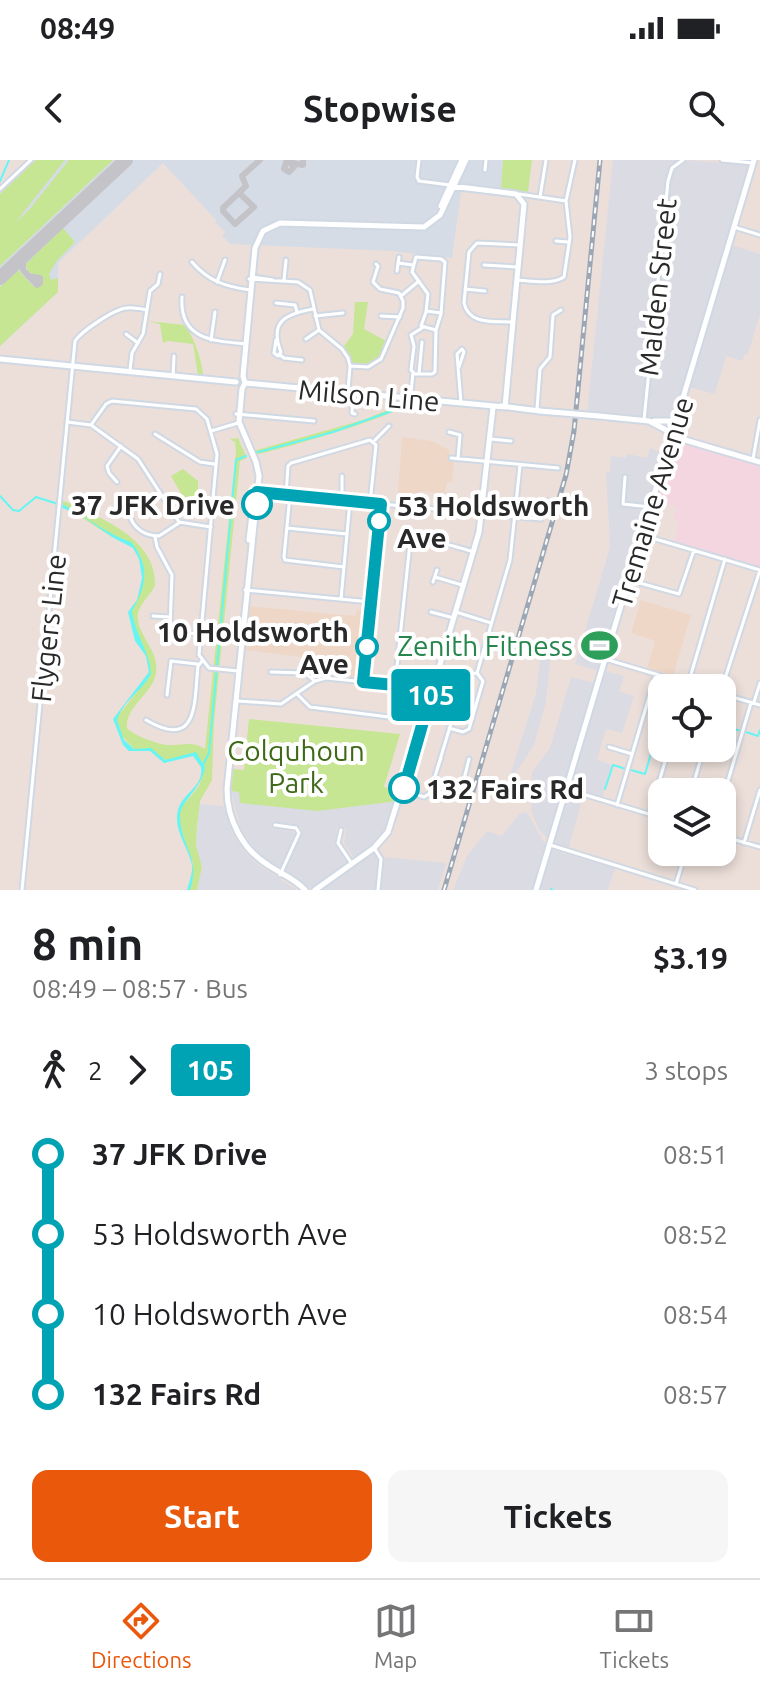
<!DOCTYPE html>
<meta charset="utf-8">
<style>
:root{--surface:#fff;--page:#f6f6f6;--text:#202124;--muted:#757577;--line:#e0e0e0;--accent:#ea580c}
body{margin:0;font-family:Ubuntu,sans-serif;background:var(--page);color:var(--text);height:100vh;display:flex;flex-direction:column;font-size:30px;white-space:nowrap}
*{box-sizing:border-box;margin:0}
p{font-size:26px;color:var(--muted)}
.icon{flex:none;width:44px;height:44px;fill:none;stroke:currentColor;stroke-width:2;stroke-linecap:round;stroke-linejoin:round}
.map{position:relative;height:730px;overflow:hidden}
.panel{display:flex;flex-direction:column;background:var(--surface);flex:1}
.panel>*{flex:none}
.badge{padding:0 16px;border-radius:6px;font-size:28px;line-height:52px}
.controls{position:absolute;left:648px;top:514px;display:grid;gap:16px}
.controls a{display:grid;place-items:center;width:88px;height:88px;border-radius:16px;background:var(--surface);box-shadow:0 4px 12px #0003;font-size:40px}
.map>.badge{position:absolute;translate:-50% -50%;box-shadow:0 0 0 4px #fff}
.legs{display:flex;align-items:center;gap:12px;height:88px;padding:0 32px;font-size:26px}
.legs p{margin-inline-start:auto}
.headline{display:flex;align-items:center;justify-content:space-between;height:136px;padding:0 32px}
h1{font-size:44px;font-weight:700;line-height:60px}
.cta{display:flex;gap:16px;margin-top:auto;padding:16px 32px}
.cta a{flex:1;height:92px;border-radius:16px;background:var(--accent);color:#fff;font-size:32px;font-weight:700;line-height:92px;text-align:center}
.cta a+a{background:var(--page);color:var(--text)}
ul{padding:0 32px;list-style:none}
li{display:flex;align-items:center;gap:28px;height:80px;font-size:30px}
li i{display:grid;place-items:center;width:12px;height:100%;margin:0 10px;background:currentColor}
li i::after{content:'';width:20px;height:20px;margin:-10px;border:6px solid;border-radius:50%;background:var(--surface)}
li p{margin-inline-start:auto}
li:first-child i{background:linear-gradient(#0000 50%,currentColor 0)}
li:last-child i{background:linear-gradient(currentColor 50%,#0000 0)}
.status{display:flex;justify-content:space-between;align-items:center;height:56px;padding:0 40px;background:var(--surface);direction:ltr}
.status svg{height:22px;fill:currentColor}
header{display:flex;justify-content:space-between;align-items:center;height:104px;padding:0 32px;background:var(--surface);font-size:36px;font-weight:700}
.dock{display:flex;justify-content:space-around;align-items:center;height:112px;border-top:2px solid var(--line);background:var(--surface);font-size:22px;color:var(--muted)}
.dock a{display:grid;justify-items:center;gap:4px}
.dock .active{color:var(--accent)}
.map>svg:first-child{display:block}
.industrial{fill:#dbdbe4}
.education{fill:#efd7c8}
.medical{fill:#f4d6e0}
.airport{fill:#d5dce5}
.green{fill:#c6e693}
.water{fill:#66f5f3}
.lines{fill:none;stroke-linecap:round;stroke-linejoin:round}
.stream{stroke:#66f5f3;stroke-width:2}
.taxiway{stroke:#c4c3c8;stroke-width:6}
.runway{stroke:#c4c3c8;stroke-width:14}
.street-casing{stroke:#cfd8e3;stroke-width:7}
.secondary-casing{stroke:#cfd8e3;stroke-width:9}
.street{stroke:#fff;stroke-width:3}
.secondary{stroke:#fff;stroke-width:5}
.rail-casing{stroke:#9ca7b5;stroke-width:5}
.rail{stroke:#fff;stroke-width:2;stroke-dasharray:6;stroke-linecap:butt}
.secondary-bridge-casing{stroke:#cfd8e3;stroke-width:9;stroke-linecap:butt}
.secondary-bridge{stroke:#fff;stroke-width:5}
.line-1-casing{stroke:#fff;stroke-width:18}
.line-1{stroke:#00a3b4;stroke-width:12}
.stop-1-dot{fill:#fff;stroke:#00a3b4;stroke-width:4}
.labels{text-anchor:middle;dominant-baseline:central;stroke-width:8;stroke-linejoin:round;paint-order:stroke}
.street-label{font-size:28px;fill:#292929;stroke:#fff}
.stop-label{font-size:28px;font-weight:bold;fill:#292929;stroke:#fff;text-anchor:end}
.leisure-label{font-size:28px;fill:#27864d;stroke:#fff;text-anchor:end}
.park-label{font-size:28px;fill:#3e6916;stroke:#fff}
</style>
<div class="status"><b>08:49</b><svg viewBox="0 0 49 12"><path d="M0 12V9h3v3zM5 12V6h3v6zM10 12V3h3v9zM15 12V0h3v12zM26 1h20v11H26zM47 4h2v5h-2z"/></svg></div>
<header><svg class="icon" aria-label="back" viewBox="0 0 24 24"><path d="M15 5l-7 7 7 7"/></svg>Stopwise<svg class="icon" aria-label="search" viewBox="0 0 24 24"><circle cx="10" cy="10" r="6"/><path d="M15 15l6 6"/></svg></header>
<div class="map">
<svg width="760" height="730" viewBox="0 0 760 730">
<rect width="100%" height="100%" fill="#ecdfda"/>
<path class="industrial" d="M613 0H680L667 14 643 258 587 253Z
M689 0 751 5 674 260 647 258 670 17 680 4Z
M732 85 760 94V154L748 194H745L742 201 726 196 715 234 689 227Z
M650 288 664 293 599 511 575 504 610 387 606 312H610L611 296 626 298 627 294 647 298Z
M541 493H551L546 542 534 585 511 620 509 619 536 533Z
M604 511 624 516 619 531 634 536 622 573 606 569 597 600 612 605 602 638 569 627Z
M571 517 595 523 551 674 547 678 539 670 531 651 532 612 550 588Z
M231 631 239 632 398 641 385 674 368 690 355 699 344 683 346 668 337 667 335 683 347 702 312 729 285 710 300 677 302 667 272 661V668L293 672 297 677 281 706H275L253 688 241 669Z
M569 632 583 637 568 690 554 685 553 682Z
M199 644 224 646 232 672 245 692 258 705 297 730H197L202 707 196 685Z
M524 652 528 654 546 686 534 730H453L467 696 487 671 502 676 519 654Z
M552 690 615 708 608 730H539Z
M375 693 379 700 377 730H321Z
M385 697 446 703 438 730H381Z"/>
<path class="education" d="M402 277 432 281 449 290V300L454 301 452 322H447L445 334 419 331 417 346 397 343Z
M641 440 691 455 673 516 647 508 655 481 631 473Z
M250 446 355 456 357 450 369 452 362 519 333 516 334 501 245 490Z"/>
<path class="medical" d="M676 282 760 306V407L674 381 679 362 673 360 677 347 656 341 673 284Z"/>
<path class="airport" d="M36 0H503L501 29 462 25 452 98 392 91 230 84 222 75 225 72 215 62 216 60 163 3 58 103V132L0 186V34Z"/>
<path class="green" d="M36 0H65L15 63 29 50 69 0H113L0 106V34Z
M503 0H532L528 32 501 29Z
M63 68 75 82 56 102 49 114 51 120 58 118V132L0 186V127L18 110 33 126H40L42 117 28 112 26 104Z
M355 142H368L364 169 386 181C383 202 371 206 352 205L344 186 353 174Z
M147 161 185 165C194 178 202 200 203 215H198L193 184 168 181 163 183 160 164Z
M391 239 395 240 393 252C348 270 302 283 255 295L253 291 363 260 390 249Z
M238 278 247 298 240 301 214 562 212 620 200 641 197 666 196 685 202 707 197 730H189L193 703 180 673 179 650 199 626 205 607 196 594 165 602 151 589H134L122 576 116 558 150 516C152 501 133 472 130 452 144 433 150 406 134 387 128 380 118 381 111 376 94 366 80 355 62 347V340C98 357 157 377 155 426 150 435 140 444 138 453 135 474 160 490 156 513 153 534 125 546 127 568 132 575 158 584 167 585 182 586 191 580 205 589L236 291 235 282 230 279Z
M183 309 198 321V336L210 337 209 351 190 349 171 316Z
M249 559 400 574 384 627 401 632 398 641 317 651 240 643 239 632 231 631 233 609 244 610Z"/>
<path class="water" d="M60 343C84 355 106 374 131 382 151 406 146 427 132 451 135 474 151 495 151 514 142 531 123 541 117 560L124 580 134 589 151 588 165 600 196 592 205 607C202 629 179 642 180 657 181 688 201 696 190 730H187C189 722 193 714 192 705 188 686 173 671 178 650 183 632 204 627 201 607L193 596 164 603 150 591H129L123 585 113 559 149 512 146 496 135 481 128 452 137 440 142 418 139 399 133 388 112 377 82 356 60 347Z"/>
<g class="lines">
<path class="stream" d="M0 21 9 0
M255 293 333 272 392 251 394 241
M0 336 13 350 19 351 36 337 58 344
M722 565 741 571
M746 572 758 576 760 570
M203 605 209 593 236 300 246 296
M631 610 645 614 656 576 662 578
M605 629 613 605 626 609
M551 729 552 730"/>
<path class="taxiway" d="M287 0 294 7 289 12 284 9Z
M293 3 303 5V0
M239 33 254 47 235 64 223 51V48L246 26 242 16 260 0
M23 97V110L37 125 40 123V118L28 116"/>
<path class="runway" d="M0 118 126 0"/>
<defs>
<path id="street" d="M419 0 417 17 419 21 450 25
M722 0 753 3
M485 10 486 0
M0 29 31 0
M519 34 566 41
M540 37 546 0
M734 67 760 75
M556 81 568 82
M416 97 441 99 445 102 441 154 436 170 421 166 426 152 428 134 412 112Z
M192 102C208 121 226 127 251 130
M398 103 413 105
M484 105 518 107
M397 111 399 97
M253 117 273 120
M249 119 298 122 310 130 319 170 342 189 348 198 350 206 348 231
M284 120 286 100
M517 120C532 121 552 125 564 117L570 77 566 41 575 0
M217 122 225 100
M465 129 485 131
M401 136 419 121
M182 137C179 180 214 181 246 184
M276 143 295 145 297 152
M426 151 441 153
M315 156 343 153
M381 156 400 157
M511 162C493 161 469 165 464 143L469 92 477 83 521 85
M422 168 411 175 414 186 411 210 415 214H432L435 212 436 170
M126 174 138 183
M306 179 319 170
M211 180 215 152
M276 180 274 193 278 196 281 192C269 162 285 154 313 149
M280 195 284 198 302 200
M350 206 368 207 381 199 403 148V141L399 133 380 129 373 122 378 106 376 104
M459 207 464 192 462 189 457 194 461 243
M130 210 132 193 143 174 150 131 158 124 160 114
M419 214 422 182
M173 216 174 196
M411 232 413 213
M353 233 352 253 355 254
M537 249 540 209 550 197 553 155 561 150
M236 254 314 261
M644 260 668 21 672 8 683 0
M67 262 91 265 138 299 179 362 211 367
M91 265 106 244 112 241 196 249 207 259 217 294 199 495 209 508 238 511
M211 271 238 263
M449 272 460 275 458 299
M155 274 200 302 214 304
M491 279 511 281
M375 280 389 266
M451 298 558 308
M753 299 760 260
M625 317 623 344 650 347
M117 322 109 313 107 306 121 286
M254 332 541 359 549 341
M286 335 288 306 291 303 370 280 376 285 370 343
M290 335 284 397 285 400 344 407
M342 340V316
M131 344C125 362 141 376 159 376L179 363
M287 368 347 374
M642 375 760 410 722 528
M155 377 157 387 172 415 170 467 176 472 200 474
M435 417 462 425
M629 420 679 434 694 390
M433 422 437 410
M245 430 371 442
M341 439 350 341
M431 452 454 458
M456 452 491 463
M153 456 169 457
M605 499 702 528
M271 512 305 513 315 521
M477 513 510 400 520 305
M364 520 381 344
M395 525 410 383C428 376 456 387 474 392
M687 528 725 399
M436 531 458 538
M435 533 457 540
M297 534 310 547 389 557 394 551 401 526
M722 534 760 545
M167 535 171 501 197 504
M238 541 281 544 315 521 326 518 416 527 429 531
M754 542 760 523
M146 560C199 591 194 542 198 506L202 501
M449 568 463 572 469 569 483 521 477 513
M609 587 632 594
M441 598 436 613 466 514 477 513
M433 626 455 633 461 631 469 599
M566 629 662 658
M403 630 424 637 429 634 436 613
M691 632 704 588
M722 641 751 543
M617 645 656 514
M650 653 669 588
M275 665 296 668 299 673 280 715
M341 670 338 683 352 704
M722 676 760 687
M744 683 760 630
M550 685 695 730
M374 688 381 699 378 730
M676 724 682 704
M22 730 75 181C82 171 114 149 127 148 133 147 141 149 147 150"/>
<path id="secondary" d="M451 26 516 34 524 44 505 247
M441 46 462 0
M0 199 236 222
M245 223 242 229 239 262 256 302 259 316 227 629C227 659 242 689 268 705 281 714 294 718 305 730
M245 223 243 216 255 88 263 71 280 63 424 67 440 55 466 0
M245 223 505 247
M501 246 540 251
M599 256 649 261 685 280 760 302
M654 261H675
M249 380 254 338
M433 528 479 372 493 247
M315 730 374 688 388 672 431 534
M536 730 754 0"/>
</defs>
<use href="#street" class="street-casing"/>
<use href="#secondary" class="secondary-casing"/>
<use href="#street" class="street"/>
<use href="#secondary" class="secondary"/>
<defs>
<path id="rail" d="M444 730 566 315 574 271 600 0"/>
</defs>
<use href="#rail" class="rail-casing"/>
<use href="#rail" class="rail"/>
<defs>
<path id="secondary-bridge" d="M540 251 599 256"/>
</defs>
<use href="#secondary-bridge" class="secondary-bridge-casing"/>
<use href="#secondary-bridge" class="secondary-bridge"/>
</g>
<g class="lines">
<defs>
<path id="line-1" d="M257 344V332L381 344 363 522 416 527 429 531 431 534 404 628"/>
</defs>
<use href="#line-1" class="line-1-casing"/>
<use href="#line-1" class="line-1"/>
</g>
<defs>
<symbol id="stadium-bare" viewBox="-9 -9 18 18"><path d="M0-5a6.5 5 0 1 0 0 10a6.5 5 0 1 0 0-10ZM-3.5-1.8h7v3.6h-7Z" fill="#2e9e5b" stroke="#fff" stroke-width="2.5" paint-order="stroke"/></symbol>
</defs>
<g fill-rule="evenodd">
<use href="#stadium-bare" x="574" y="460" width="51" height="51"/>
</g>
<g class="stop-1-dot">
<circle cx="257" cy="344" r="14"/>
<circle cx="379" cy="361" r="10"/>
<circle cx="367" cy="487" r="10"/>
<circle cx="404" cy="628" r="14"/>
</g>
<g class="labels">
<g class="street-label">
<text transform="translate(657 127) rotate(-84)">Malden Street</text>
<text transform="translate(369 235) rotate(5)">Milson Line</text>
<text transform="translate(652 342) rotate(-73)">Tremaine Avenue</text>
<text transform="translate(48 468) rotate(-84)">Flygers Line</text>
</g>
<g class="stop-label">
<text x="235" y="344">37 JFK Drive</text>
<text x="397" y="345" text-anchor="start">53 Holdsworth<tspan x="397" dy="32">Ave</tspan></text>
<text x="349" y="471">10 Holdsworth<tspan x="349" dy="32">Ave</tspan></text>
<text x="426" y="628" text-anchor="start">132 Fairs Rd</text>
</g>
<g class="leisure-label">
<text x="573" y="485">Zenith Fitness</text>
</g>
<g class="park-label">
<text x="296" y="590">Colquhoun<tspan x="296" dy="32">Park</tspan></text>
</g>
</g>
</svg>
<div class="controls">
<a><svg class="icon" aria-label="locate" viewBox="0 0 24 24"><circle cx="12" cy="12" r="6"/><path d="M12 2v4M12 18v4M2 12h4M18 12h4"/></svg></a>
<a><svg class="icon" aria-label="layers" viewBox="0 0 24 24"><path d="M12 4l9 5-9 5-9-5zM3 14l9 5 9-5"/></svg></a>
</div>
<b class="badge" style="left:431px;top:535px;background:#00a3b4;color:#fff">105</b>
</div>
<section class="panel">
<div class="headline"><div><h1>8 min</h1><p>08:49 – 08:57 · Bus</p></div><b>$3.19</b></div>
<div class="legs"><svg class="icon" aria-label="walk" viewBox="0 0 24 24"><circle cx="13" cy="4" r="2"/><path d="M13 8l-2 6 4 7M11 14l-3 7M7 12l3-4h3l4 4"/></svg>2<svg class="icon" aria-label="forward" viewBox="0 0 24 24"><path d="M9 5l7 7-7 7"/></svg><b class="badge" style="background:#00a3b4;color:#fff">105</b><p>3 stops</p></div>
<ul>
<li><i style="color:#00a3b4"></i><b>37 JFK Drive</b><p>08:51</p></li>
<li><i style="color:#00a3b4"></i><span>53 Holdsworth Ave</span><p>08:52</p></li>
<li><i style="color:#00a3b4"></i><span>10 Holdsworth Ave</span><p>08:54</p></li>
<li><i style="color:#00a3b4"></i><b>132 Fairs Rd</b><p>08:57</p></li>
</ul>
<div class="cta"><a>Start</a><a>Tickets</a></div>
</section>
<nav class="dock">
<a class="active"><svg class="icon" aria-label="directions" viewBox="0 0 24 24"><path d="M12 3l9 9-9 9-9-9zM9 14v-3h6M13 9l2 2-2 2"/></svg>Directions</a>
<a><svg class="icon" aria-label="map" viewBox="0 0 24 24"><path d="M3 6l6-2 6 2 6-2v14l-6 2-6-2-6 2zM9 4v14M15 6v14"/></svg>Map</a>
<a><svg class="icon" aria-label="tickets" viewBox="0 0 24 24"><path d="M3 7h18v10H3zM15 7v10"/></svg>Tickets</a>
</nav>
